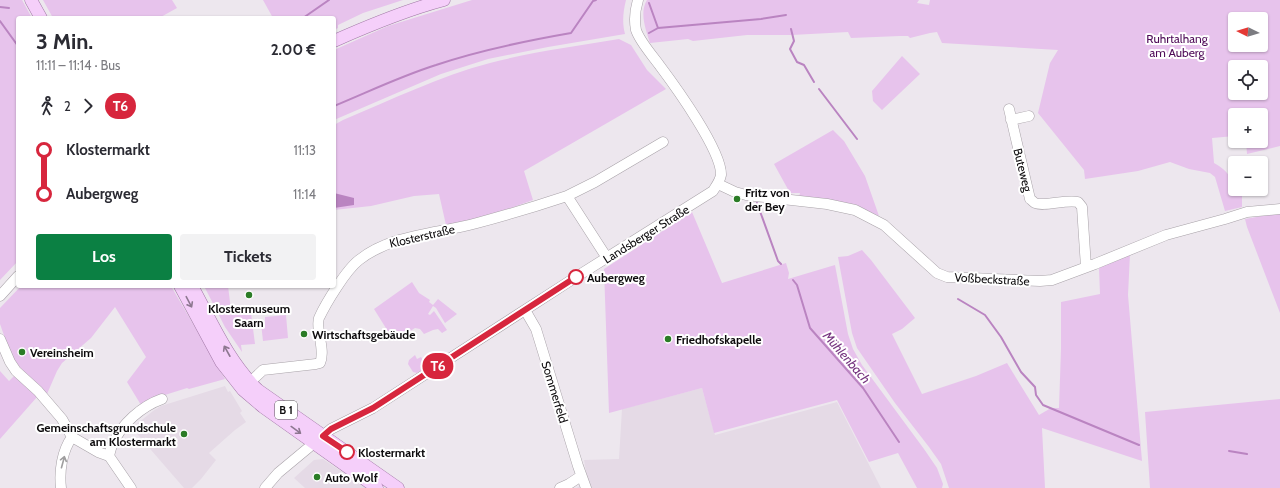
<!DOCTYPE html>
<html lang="de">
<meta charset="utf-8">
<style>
:root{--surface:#fff;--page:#f2f2f3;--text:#2b2b33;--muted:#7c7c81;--accent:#0b8043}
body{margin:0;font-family:Cabin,sans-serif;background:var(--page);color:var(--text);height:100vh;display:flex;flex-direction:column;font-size:15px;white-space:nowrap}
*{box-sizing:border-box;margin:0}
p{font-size:13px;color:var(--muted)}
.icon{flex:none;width:22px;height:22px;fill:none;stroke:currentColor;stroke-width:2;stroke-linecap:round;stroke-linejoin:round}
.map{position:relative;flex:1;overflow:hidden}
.sheet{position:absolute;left:16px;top:16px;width:320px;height:272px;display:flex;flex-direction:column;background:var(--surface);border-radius:4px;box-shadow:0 1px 3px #0004}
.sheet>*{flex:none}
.badge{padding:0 8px;border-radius:13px;font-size:14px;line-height:26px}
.needle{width:26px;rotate:275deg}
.fabs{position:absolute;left:1228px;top:12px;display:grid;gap:8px}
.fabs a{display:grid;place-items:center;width:40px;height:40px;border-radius:4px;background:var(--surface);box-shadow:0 1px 3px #0004;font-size:20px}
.map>.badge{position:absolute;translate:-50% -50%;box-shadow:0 0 0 2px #fff}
.legs{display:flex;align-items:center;gap:6px;height:44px;padding:0 20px;font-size:13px}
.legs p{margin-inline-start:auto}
.summary{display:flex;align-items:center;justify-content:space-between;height:68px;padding:0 20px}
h1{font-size:22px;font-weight:800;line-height:30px}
.primary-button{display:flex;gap:8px;margin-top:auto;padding:8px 20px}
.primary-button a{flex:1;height:46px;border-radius:4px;background:var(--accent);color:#fff;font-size:16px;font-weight:800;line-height:46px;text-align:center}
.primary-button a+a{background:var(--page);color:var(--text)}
ul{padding:0 20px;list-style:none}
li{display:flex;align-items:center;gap:14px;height:44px;font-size:15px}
li i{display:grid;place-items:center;width:6px;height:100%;margin:0 5px;background:currentColor}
li i::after{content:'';width:10px;height:10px;margin:-5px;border:3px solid;border-radius:50%;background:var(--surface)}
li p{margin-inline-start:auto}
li:first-child i{background:linear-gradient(#0000 50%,currentColor 0)}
li:last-child i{background:linear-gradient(currentColor 50%,#0000 0)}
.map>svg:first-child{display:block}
.built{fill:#e5dae6}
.green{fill:#e7c3ec;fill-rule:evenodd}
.water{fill:#ba84c1}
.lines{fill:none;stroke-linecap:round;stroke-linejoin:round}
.stream{stroke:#ba84c1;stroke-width:2}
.minor-casing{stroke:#a8a2a8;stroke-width:11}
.major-casing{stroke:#a076a5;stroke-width:13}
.minor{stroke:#fff;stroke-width:10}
.major{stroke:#f5cffa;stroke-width:12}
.oneway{stroke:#8d7790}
.oneway2{stroke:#9f9e9f}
.line-1-casing{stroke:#fff;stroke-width:9}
.line-1{stroke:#d7263d;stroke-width:6}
.poi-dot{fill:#2b7c26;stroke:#fff;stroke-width:1.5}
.stop-1-dot{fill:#fff;stroke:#d7263d;stroke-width:2}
.labels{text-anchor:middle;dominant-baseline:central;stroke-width:4;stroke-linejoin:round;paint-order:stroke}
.shield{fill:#fff;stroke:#565556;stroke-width:1}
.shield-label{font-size:11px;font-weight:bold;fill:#0e0c0e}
.park-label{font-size:12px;fill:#4f0b58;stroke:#fff}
.street-label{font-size:12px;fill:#0e0c0e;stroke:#fff}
.poi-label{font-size:12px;font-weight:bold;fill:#0e0c0e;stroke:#fff;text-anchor:start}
.stop-label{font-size:12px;font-weight:bold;fill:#0e0c0e;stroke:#fff;text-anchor:start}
.water-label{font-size:13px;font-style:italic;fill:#773681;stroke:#fff}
</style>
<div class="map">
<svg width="1280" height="488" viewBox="0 0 1280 488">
<rect width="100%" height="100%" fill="#ede7ee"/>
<path class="built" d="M225 386 228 392 230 391 242 411 240 413 246 422 235 430 209 453 216 460 201 479 192 488H184L132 428 153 411 161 406Z
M702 388 715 435 837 402 881 488H576L588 483 584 460 619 459 622 409Z
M323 459 366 488H305L294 478 314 460Z"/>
<path class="green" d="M0 0H22L32 18H18V261L0 280Z
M43 0H172L177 8 159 18H53Z
M263 0H403L363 13 338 25V28L334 30V18H273Z
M472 0H626C623 12 622 23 625 34L548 47 488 59 441 74 334 120V50L388 26Z
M647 0H919L917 3 929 5 930 0H1280V146L1247 154 1246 141H1261V115H1235V136L1212 138 1214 163C1221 167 1227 171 1231 179 1234 182 1235 188 1237 190V195H1242V207L1225 211 1215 177 1210 173 1189 169 1170 162 1138 171 1085 179 1084 170 1038 113 1050 63 1058 50 942 43 937 32 930 33 910 38 908 36H900L851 38 848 32 792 35H747L693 41 688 39 650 43C646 30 639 13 647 0ZM1235 19H1261V45H1235ZM1235 67H1261V93H1235Z
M619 39 631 45 647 70 666 89 524 171 533 200C505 210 476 221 446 225L439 194 414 196 371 206 334 210V125L343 120C391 100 440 76 490 63 532 52 576 46 619 39Z
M902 56 920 74 882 110 873 101 872 91Z
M833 130 844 141 865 176 879 216 853 205 799 197 800 193H790L774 164Z
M692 212 722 283 786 263 789 273 788 279 835 265 848 334 853 349 862 365 924 449 937 468 943 484 942 488H917L898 453 869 462 837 400 714 433 702 388 609 413 604 269Z
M1280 213V313L1247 227 1245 219Z
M862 250 871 260 915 318 902 329 892 334 922 394 976 376 1007 363 1039 415 1051 408H1059L1061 349V302L1100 294 1099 268 1130 254 1128 295 1142 461 1042 428 1045 488H949L941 464 929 447 895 403 857 348 852 333 838 257 848 256Z
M412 282 419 293 430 300 429 302 433 305 438 299 457 314 445 323 436 308 433 306 428 314 430 315 434 311 447 330 442 333 438 329 433 330 424 334 420 329 415 328 394 341 374 309Z
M21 286H171L225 379 189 389 187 388 149 400 141 405 127 382 146 357 115 307 91 338 62 363 57 371 47 394 32 381 12 358 0 324V308Z
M204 286H228L231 310 237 314 251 313 255 344 241 345 242 352 225 327Z
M286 315 288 338 263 341 261 323H265V317Z
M415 355 417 359 421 357 426 365 425 368 417 373 413 372 408 364 409 360Z
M0 371 9 381 15 375 27 385 37 397 0 439Z
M1280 399V488H1150L1145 412Z"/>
<path class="water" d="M334 193 354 198V205L334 208Z"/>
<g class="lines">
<path class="stream" d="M649 3 658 28 761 19 786 15
M0 7 9 8
M303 18 329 0
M0 21 18 46
M791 29 794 41 790 49 797 62 804 65 814 82
M649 33 658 28
M819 89 857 139
M334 106C368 92 401 76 436 65 480 50 525 41 571 33L593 1 596 0
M757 203 778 261 781 264
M793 280 797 285 810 328 863 388 899 442
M958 299 985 315 1001 337 1021 372 1035 387 1036 395 1043 405 1139 445
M1229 451 1247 454"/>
<defs>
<path id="minor" d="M1009 109 1030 199C1032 200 1033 202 1035 203 1044 207 1066 199 1078 202L1082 207 1086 267
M1011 120 1029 116
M718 184 735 192 746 195 827 204 855 210 884 225 937 273 947 277 1040 281 1052 280 1095 264 1166 235 1225 219 1247 212 1280 209
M607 258 567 196 595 182 663 142
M0 296 18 276
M525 310 536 329 578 466 586 488
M0 339 10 362 16 371 38 391 62 419 72 437 98 452 109 456 131 488
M246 386 263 370 316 364 320 363C326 350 315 328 319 318 326 303 346 270 359 260 392 234 437 234 477 223 507 215 537 206 567 196
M109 456C110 452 111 447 113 444 121 424 142 406 162 399
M61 488C59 471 62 451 72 437
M265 488 278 473 331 429 373 408 576 277 713 191C716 186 720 181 721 175 722 151 675 86 660 66 653 56 640 42 636 30 634 20 635 10 638 0
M560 488 569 484 581 476"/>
<path id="major" d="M31 0 41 18
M334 41C370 25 406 10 444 0
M180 286 221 362 243 390 263 407 377 488
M192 286C212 322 228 361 258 390L398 488"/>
</defs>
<use href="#minor" class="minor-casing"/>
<use href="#major" class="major-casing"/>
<use href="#minor" class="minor"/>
<use href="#major" class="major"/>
</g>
<defs><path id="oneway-shaft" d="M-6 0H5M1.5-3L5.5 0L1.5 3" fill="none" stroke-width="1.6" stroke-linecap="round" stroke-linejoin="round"/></defs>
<g class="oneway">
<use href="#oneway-shaft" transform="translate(189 302) rotate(62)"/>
<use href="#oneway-shaft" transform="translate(227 351) rotate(-119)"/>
<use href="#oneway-shaft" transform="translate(296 430) rotate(36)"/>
</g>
<use class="oneway2" href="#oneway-shaft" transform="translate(63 462) rotate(-75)"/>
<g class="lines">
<defs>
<path id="line-1" d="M347 452 323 436 331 429 373 408 576 277"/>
</defs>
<use href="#line-1" class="line-1-casing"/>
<use href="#line-1" class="line-1"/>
</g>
<g class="poi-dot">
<circle cx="737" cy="199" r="4"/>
<circle cx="249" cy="295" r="4"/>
<circle cx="304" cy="334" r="4"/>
<circle cx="668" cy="339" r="4"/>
<circle cx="22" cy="352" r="4"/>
<circle cx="184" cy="434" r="4"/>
<circle cx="317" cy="477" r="4"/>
</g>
<g class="stop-1-dot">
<circle cx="576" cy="277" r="7"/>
<circle cx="347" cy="452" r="7"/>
</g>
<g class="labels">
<rect class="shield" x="275" y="401" width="22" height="18" rx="3"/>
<g class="shield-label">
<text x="286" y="410">B 1</text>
</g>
<g class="park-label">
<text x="1177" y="38">Ruhrtalhang<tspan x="1177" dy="14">am Auberg</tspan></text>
</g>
<g class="street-label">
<text transform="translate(1023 170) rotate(76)">Buteweg</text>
<text transform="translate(646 234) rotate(-32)">Landsberger Straße</text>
<text transform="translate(422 236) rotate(-13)">Klosterstraße</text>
<text transform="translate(992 279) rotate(3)">Voßbeckstraße</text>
<text transform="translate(555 392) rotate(73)">Sommerfeld</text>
</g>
<g class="poi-label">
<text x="745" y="192">Fritz von<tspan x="745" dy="14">der Bey</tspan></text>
<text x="249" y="308" text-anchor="middle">Klostermuseum<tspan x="249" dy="14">Saarn</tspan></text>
<text x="312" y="334">Wirtschaftsgebäude</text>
<text x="676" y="339">Friedhofskapelle</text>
<text x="30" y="352">Vereinsheim</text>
<text x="176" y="427" text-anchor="end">Gemeinschaftsgrundschule<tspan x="176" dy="14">am Klostermarkt</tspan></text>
<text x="325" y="477">Auto Wolf</text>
</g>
<g class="stop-label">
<text x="587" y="277">Aubergweg</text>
<text x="358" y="452">Klostermarkt</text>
</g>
<g class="water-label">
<text transform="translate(847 357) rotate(49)">Mühlenbach</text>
</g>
</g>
</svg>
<div class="fabs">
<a><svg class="needle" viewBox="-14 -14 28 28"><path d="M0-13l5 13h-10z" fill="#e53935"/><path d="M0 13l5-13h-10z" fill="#7c7c81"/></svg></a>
<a><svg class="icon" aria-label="locate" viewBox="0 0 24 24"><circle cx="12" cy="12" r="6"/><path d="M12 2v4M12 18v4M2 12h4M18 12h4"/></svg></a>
<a>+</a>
<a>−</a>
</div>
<b class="badge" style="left:438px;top:366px;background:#d7263d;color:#fff">T6</b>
<section class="sheet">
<div class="summary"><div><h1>3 Min.</h1><p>11:11 – 11:14 · Bus</p></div><b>2.00 €</b></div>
<div class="legs"><svg class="icon" aria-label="walk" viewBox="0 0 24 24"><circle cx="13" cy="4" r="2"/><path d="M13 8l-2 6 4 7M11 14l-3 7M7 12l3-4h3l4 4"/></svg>2<svg class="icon" aria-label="forward" viewBox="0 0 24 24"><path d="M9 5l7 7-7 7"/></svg><b class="badge" style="background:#d7263d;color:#fff">T6</b></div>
<ul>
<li><i style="color:#d7263d"></i><b>Klostermarkt</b><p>11:13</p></li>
<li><i style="color:#d7263d"></i><b>Aubergweg</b><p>11:14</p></li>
</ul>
<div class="primary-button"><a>Los</a><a>Tickets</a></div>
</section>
</div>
